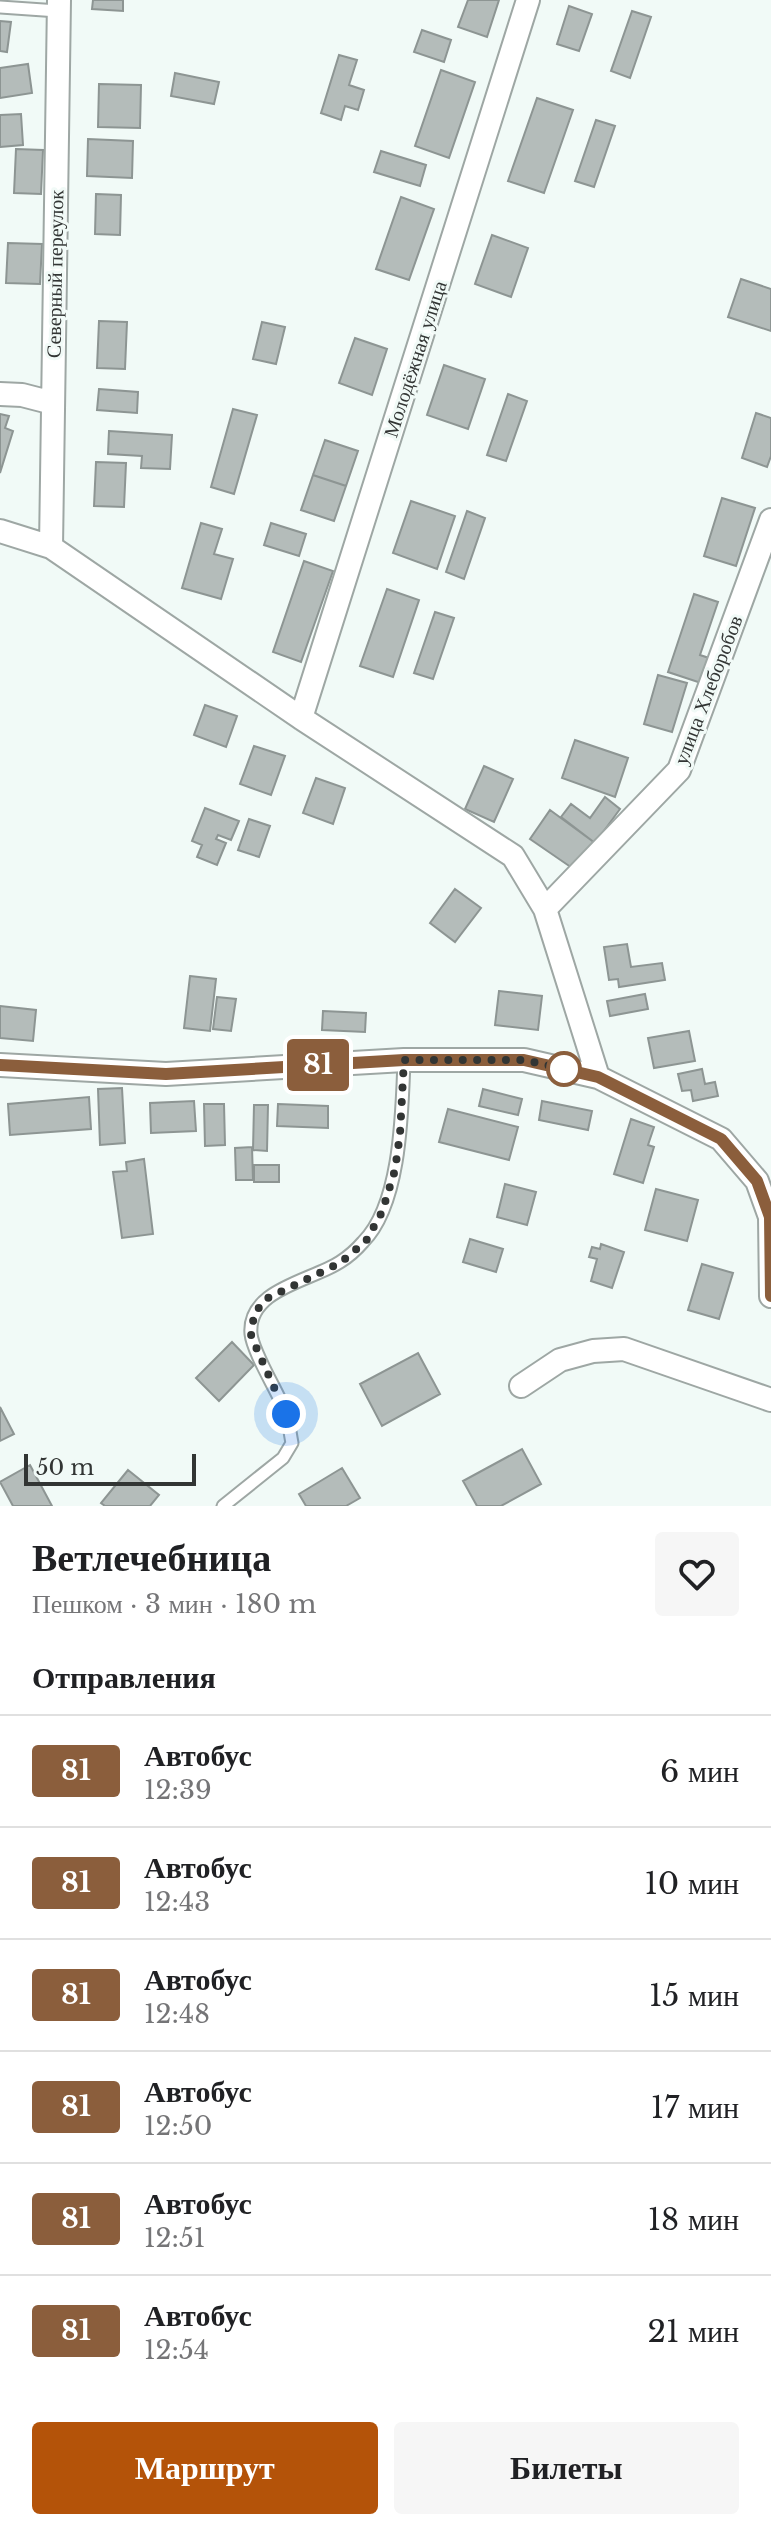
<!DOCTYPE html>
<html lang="ru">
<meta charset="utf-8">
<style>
:root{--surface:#fff;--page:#f6f6f6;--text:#202124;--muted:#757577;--line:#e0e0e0;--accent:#b45309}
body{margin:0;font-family:"Libre Baskerville",serif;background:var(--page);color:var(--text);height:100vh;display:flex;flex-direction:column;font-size:30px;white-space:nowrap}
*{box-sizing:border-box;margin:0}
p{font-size:26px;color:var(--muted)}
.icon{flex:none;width:44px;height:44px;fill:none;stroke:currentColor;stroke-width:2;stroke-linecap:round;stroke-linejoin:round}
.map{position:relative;height:1506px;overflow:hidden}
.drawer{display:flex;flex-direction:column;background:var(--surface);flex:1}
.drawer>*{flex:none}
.badge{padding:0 16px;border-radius:6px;font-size:28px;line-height:52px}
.scale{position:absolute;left:24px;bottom:20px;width:172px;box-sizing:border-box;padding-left:8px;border:4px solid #323534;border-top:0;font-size:22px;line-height:28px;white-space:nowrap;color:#323534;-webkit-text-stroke:6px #f1faf7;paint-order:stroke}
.you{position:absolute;width:40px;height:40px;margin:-20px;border:6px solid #fff;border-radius:50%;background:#1a73e8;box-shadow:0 0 0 12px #1a73e833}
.map>.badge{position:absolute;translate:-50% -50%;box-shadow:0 0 0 4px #fff}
h2{padding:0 32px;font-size:30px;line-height:72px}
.round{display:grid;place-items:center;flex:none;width:84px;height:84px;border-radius:8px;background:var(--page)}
.summary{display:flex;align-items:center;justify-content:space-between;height:136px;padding:0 32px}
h1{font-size:38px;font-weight:700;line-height:60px}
.button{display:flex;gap:16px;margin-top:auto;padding:16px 32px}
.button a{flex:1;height:92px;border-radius:8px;background:var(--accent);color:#fff;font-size:32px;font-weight:700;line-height:92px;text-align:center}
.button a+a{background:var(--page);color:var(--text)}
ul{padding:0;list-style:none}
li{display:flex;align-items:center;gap:24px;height:112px;padding:0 32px;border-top:2px solid var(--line)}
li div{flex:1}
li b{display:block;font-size:30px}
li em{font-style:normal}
li .badge{min-width:88px;font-weight:700;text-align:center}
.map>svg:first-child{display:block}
.building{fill:#b4bcba;stroke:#8d9593;stroke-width:2}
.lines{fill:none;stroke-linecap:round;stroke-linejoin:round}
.service-casing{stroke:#9ea7a4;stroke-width:15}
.minor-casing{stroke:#9ea7a4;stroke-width:26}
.service{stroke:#fff;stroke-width:11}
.minor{stroke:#fff;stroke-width:22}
.line-casing{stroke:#fff;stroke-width:18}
.line{stroke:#8b5e3c;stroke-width:12}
.walk{stroke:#323534;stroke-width:8;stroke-dasharray:0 14.4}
.stop-dot{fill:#fff;stroke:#8b5e3c;stroke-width:4}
.labels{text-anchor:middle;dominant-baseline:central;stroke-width:6;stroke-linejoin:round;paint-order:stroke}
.street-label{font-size:20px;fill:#323534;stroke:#f1faf7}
</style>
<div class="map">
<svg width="771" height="1506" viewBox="0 0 771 1506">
<rect width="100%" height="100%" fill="#f1faf7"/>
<path class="building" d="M93 0H123V11L92 9Z
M468 0H499L487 37 458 27Z
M569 6 592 14 579 51 557 44Z
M632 11 651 17 630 78 611 71Z
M0 21 11 22 7 52 0 51Z
M422 30 451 40 444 62 414 52Z
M339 55 357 60 349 85 364 90 358 110 345 106 341 120 321 113Z
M28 64 32 93 0 98V68Z
M441 70 475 82 449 158 415 146Z
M175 73 219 82 214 104 171 96Z
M99 84 141 85 140 128 98 127Z
M537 98 573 110 544 193 508 181Z
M21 114 23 145 0 147V115Z
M596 120 615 126 594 187 575 181Z
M88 139 133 141 132 178 87 176Z
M16 149 43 150 41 194 14 193Z
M381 151 426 165 420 186 374 172Z
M96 194 121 195 120 235 95 234Z
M401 197 434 209 409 280 376 269Z
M492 235 528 248 511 297 475 284Z
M8 243 42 244 40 284 6 283Z
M741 279 771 289V331L728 317Z
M99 321 127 322 125 369 97 368Z
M262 322 285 327 276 364 253 359Z
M355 338 387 349 372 395 339 383Z
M444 365 485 379 468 429 427 415Z
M99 389 138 392 137 413 97 410Z
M508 394 527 401 506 461 487 455Z
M233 409 257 415 234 494 211 487Z
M756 413 771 418V456L767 467 742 458Z
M0 414 9 416 5 428 13 431 0 473Z
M109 431 172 435 170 469 141 468 142 456 108 454Z
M325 440 358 451 346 486 313 475Z
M96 462 126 463 124 507 94 506Z
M313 475 346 486 334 521 301 510Z
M722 498 755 508 736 566 704 556Z
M411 501 455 516 437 569 393 553Z
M467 511 485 518 464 579 446 572Z
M201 523 222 529 214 554 233 559 221 599 182 588Z
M271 523 306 534 299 556 264 545Z
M304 561 333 571 301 662 273 652Z
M387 589 419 600 393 677 360 666Z
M694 594 718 602 700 655 709 658 701 683 668 672Z
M435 612 454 618 433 679 414 673Z
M658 675 687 683 672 732 644 724Z
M205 705 237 716 226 747 194 735Z
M575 740 628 758 615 797 562 778Z
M254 746 285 756 271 795 240 784Z
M484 766 513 779 494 822 465 809Z
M316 778 345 788 333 824 303 813Z
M605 797 620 809 595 843 561 817 571 804 590 818Z
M205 808 239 821 231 840 218 835 216 839 226 843 217 865 197 857 202 845 192 841Z
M550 810 595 843 575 870 530 839Z
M249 819 270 826 259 857 238 850Z
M455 889 481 908 455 942 430 923Z
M627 944 631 967 662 963 665 980 619 987 618 979 609 980 604 947Z
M190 976 216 979 210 1031 184 1028Z
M499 991 542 996 538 1030 495 1025Z
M645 994 648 1009 610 1016 607 1001Z
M217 997 236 999 231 1031 213 1029Z
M0 1006 36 1010 33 1041 0 1038Z
M323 1011 366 1013 365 1032 322 1030Z
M689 1031 695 1061 654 1068 648 1038Z
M702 1069 705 1084 715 1082 718 1096 693 1101 691 1090 682 1091 678 1074Z
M122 1088 125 1143 100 1145 98 1089Z
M483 1089 522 1099 518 1115 479 1106Z
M89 1097 91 1129 10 1135 8 1104Z
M194 1101 196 1131 151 1133 150 1103Z
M542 1101 592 1111 588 1130 539 1120Z
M204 1104H224L225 1145 205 1146Z
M278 1104 328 1106V1128L277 1126Z
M254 1105H268L267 1151 253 1150Z
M448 1109 518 1127 509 1160 439 1142Z
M631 1119 654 1127 648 1145 654 1147 643 1183 614 1174Z
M252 1147 253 1180H236L235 1148Z
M144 1159 153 1234 122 1238 113 1172 127 1171 126 1162Z
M254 1165H279V1182H254Z
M505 1184 536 1192 527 1225 497 1217Z
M656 1189 698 1200 687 1241 645 1230Z
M470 1239 503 1249 496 1272 463 1262Z
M601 1244 624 1252 612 1288 591 1281 597 1259 589 1257 592 1247 600 1249Z
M702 1264 733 1273 719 1319 688 1310Z
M232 1342 254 1365 219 1401 196 1378Z
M418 1353 440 1394 382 1426 360 1384Z
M0 1407 14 1434 0 1441Z
M522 1449 541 1484 501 1506H477L463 1481Z
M30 1465 52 1506H13L0 1482Z
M342 1468 360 1498 346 1506H306L299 1494Z
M128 1470 159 1495 150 1506H105L101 1503Z"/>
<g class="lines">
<defs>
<path id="service" d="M0 7 58 11
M223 1506 283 1458 292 1443C290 1433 289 1422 286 1413 278 1392 253 1353 251 1334 247 1289 311 1281 340 1262 348 1257 357 1249 363 1242 401 1204 402 1112 404 1060"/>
<path id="minor" d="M0 394 22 395 53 403
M0 531 51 547 301 718 513 856 545 909 598 1077
M51 547 59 0
M301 718 528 0
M545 909 679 770 771 520
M0 1065 166 1074 404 1060H524L598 1077 721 1139 757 1181 770 1217 771 1296
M521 1386 560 1360 593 1351 624 1349 771 1400"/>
</defs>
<use href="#service" class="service-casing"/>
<use href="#minor" class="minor-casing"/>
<use href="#service" class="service"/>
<use href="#minor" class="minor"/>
</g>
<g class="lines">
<defs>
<path id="line" d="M0 1065 166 1074 404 1060H524L598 1077 721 1139 757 1181 770 1217 771 1296"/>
</defs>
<use href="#line" class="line-casing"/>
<use href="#line" class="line"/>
<path class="walk" d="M286 1414 251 1336 254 1315 264 1300 340 1263 366 1241 382 1212 395 1170 400 1134 404 1060H524L573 1071 564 1069"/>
</g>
<circle class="stop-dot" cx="564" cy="1069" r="16"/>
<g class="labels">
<g class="street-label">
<text transform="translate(55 274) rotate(-89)">Северный переулок</text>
<text transform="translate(415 359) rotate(-72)">Молодёжная улица</text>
<text transform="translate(708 690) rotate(-69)">улица Хлеборобов</text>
</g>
</g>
</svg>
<div class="scale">50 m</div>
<div class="you" style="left:286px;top:1414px"></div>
<b class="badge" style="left:318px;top:1065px;background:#8b5e3c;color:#fff">81</b>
</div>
<section class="drawer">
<div class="summary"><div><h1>Ветлечебница</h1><p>Пешком · 3 мин · 180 m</p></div><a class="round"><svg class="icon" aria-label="heart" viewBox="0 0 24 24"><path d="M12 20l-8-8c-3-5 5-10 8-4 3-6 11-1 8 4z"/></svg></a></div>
<h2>Отправления</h2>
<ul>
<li><span class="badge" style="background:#8b5e3c;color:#fff">81</span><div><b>Автобус</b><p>12:39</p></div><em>6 мин</em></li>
<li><span class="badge" style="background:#8b5e3c;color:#fff">81</span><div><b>Автобус</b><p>12:43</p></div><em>10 мин</em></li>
<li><span class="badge" style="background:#8b5e3c;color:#fff">81</span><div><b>Автобус</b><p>12:48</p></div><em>15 мин</em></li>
<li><span class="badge" style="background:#8b5e3c;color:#fff">81</span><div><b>Автобус</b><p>12:50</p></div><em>17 мин</em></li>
<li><span class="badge" style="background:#8b5e3c;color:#fff">81</span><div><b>Автобус</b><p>12:51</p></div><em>18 мин</em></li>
<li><span class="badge" style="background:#8b5e3c;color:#fff">81</span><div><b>Автобус</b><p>12:54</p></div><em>21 мин</em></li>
</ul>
<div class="button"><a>Маршрут</a><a>Билеты</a></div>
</section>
